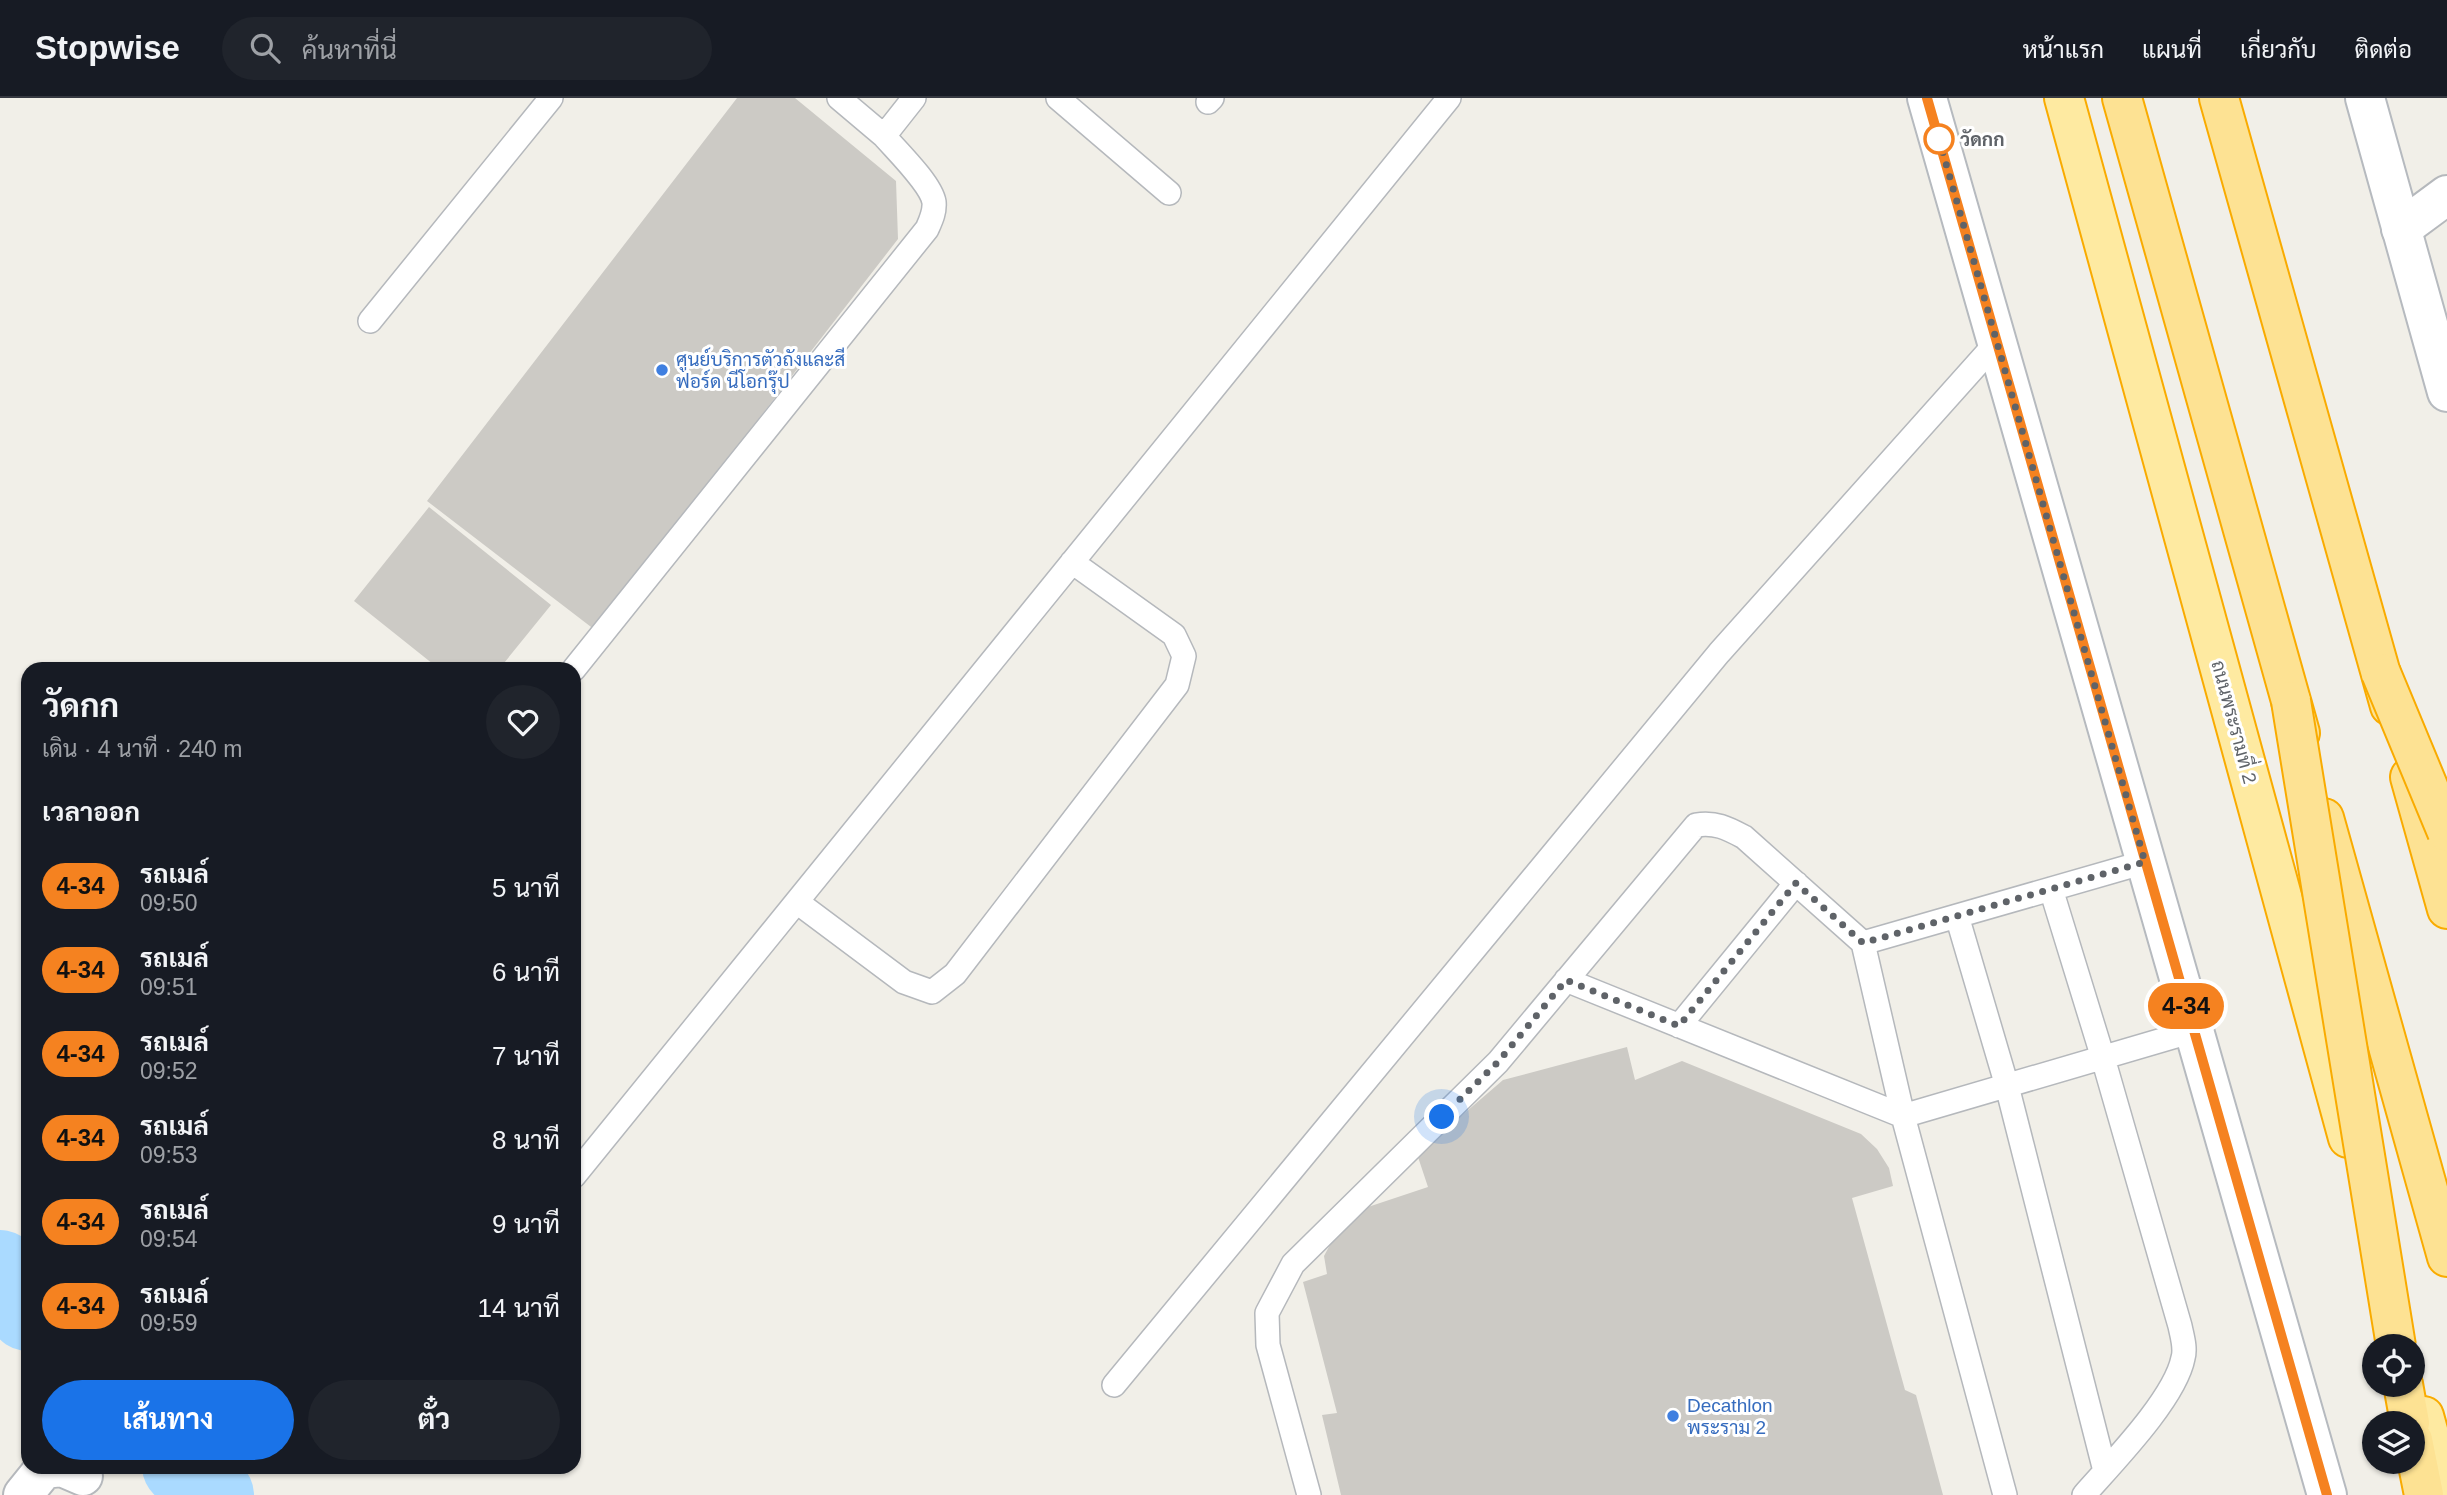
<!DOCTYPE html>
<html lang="th">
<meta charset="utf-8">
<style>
:root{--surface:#171b24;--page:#20242c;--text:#f1f3f6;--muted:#9ea1a6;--line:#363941;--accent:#1a73e8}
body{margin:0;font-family:Helvetica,Sarabun,sans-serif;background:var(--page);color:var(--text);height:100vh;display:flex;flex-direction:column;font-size:26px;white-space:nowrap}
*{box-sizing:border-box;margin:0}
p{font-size:23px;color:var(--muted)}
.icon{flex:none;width:38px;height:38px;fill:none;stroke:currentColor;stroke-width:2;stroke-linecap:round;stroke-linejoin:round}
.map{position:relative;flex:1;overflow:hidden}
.drawer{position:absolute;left:21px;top:564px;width:560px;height:812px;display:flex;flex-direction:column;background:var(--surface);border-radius:21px;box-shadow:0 2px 5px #0004}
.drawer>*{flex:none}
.badge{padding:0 14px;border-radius:23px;font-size:24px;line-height:46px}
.fabs{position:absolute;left:2362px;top:1236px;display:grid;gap:14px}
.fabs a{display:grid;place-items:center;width:63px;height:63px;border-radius:50%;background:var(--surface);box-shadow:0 2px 5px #0004;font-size:35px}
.you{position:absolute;width:35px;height:35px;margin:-18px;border:5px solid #fff;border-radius:50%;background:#1a73e8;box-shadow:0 0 0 10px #1a73e833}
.map>.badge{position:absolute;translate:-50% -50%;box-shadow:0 0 0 4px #fff}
h2{padding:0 21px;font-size:26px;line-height:63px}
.round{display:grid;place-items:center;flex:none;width:74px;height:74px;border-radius:37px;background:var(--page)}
.head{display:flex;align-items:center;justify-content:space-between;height:119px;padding:0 21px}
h1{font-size:33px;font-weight:700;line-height:52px}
.button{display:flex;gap:14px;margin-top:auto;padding:14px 21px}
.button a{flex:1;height:80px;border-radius:42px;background:var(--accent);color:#fff;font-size:28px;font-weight:700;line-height:80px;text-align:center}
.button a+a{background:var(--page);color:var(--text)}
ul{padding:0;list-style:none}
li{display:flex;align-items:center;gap:21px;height:84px;padding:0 21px}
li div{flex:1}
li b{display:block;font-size:26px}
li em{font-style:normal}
li .badge{min-width:77px;font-weight:700;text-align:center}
header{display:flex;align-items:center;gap:42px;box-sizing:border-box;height:98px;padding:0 35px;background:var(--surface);border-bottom:2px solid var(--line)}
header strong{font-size:33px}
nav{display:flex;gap:38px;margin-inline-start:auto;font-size:24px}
.search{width:490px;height:63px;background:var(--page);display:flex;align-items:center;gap:18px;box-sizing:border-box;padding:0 24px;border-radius:38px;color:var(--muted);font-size:26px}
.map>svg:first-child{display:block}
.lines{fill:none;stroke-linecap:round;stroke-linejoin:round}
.river{stroke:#aadaff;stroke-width:80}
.building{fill:#cccac5}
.service-casing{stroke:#b5b8bc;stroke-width:26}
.minor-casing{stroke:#b5b8bc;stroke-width:42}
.tertiary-casing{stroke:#b5b8bc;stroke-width:42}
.secondary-casing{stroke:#b6babf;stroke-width:42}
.trunk-casing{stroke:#f9ab00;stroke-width:42}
.motorway-casing{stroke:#f9ab00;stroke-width:42}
.service{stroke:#fff;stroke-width:23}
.minor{stroke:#fff;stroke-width:38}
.tertiary{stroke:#fff;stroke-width:38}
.secondary{stroke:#fff;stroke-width:38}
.trunk{stroke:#feeaa1;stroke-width:38}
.motorway{stroke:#fde293;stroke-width:38}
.motorway-bridge-casing{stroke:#f9ab00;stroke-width:42;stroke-linecap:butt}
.motorway-bridge{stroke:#fde293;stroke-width:38}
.line-casing{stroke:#fff;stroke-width:16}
.line{stroke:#f58220;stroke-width:10}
.walk{stroke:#5f6368;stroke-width:7;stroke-dasharray:0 12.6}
.stop-dot{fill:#fff;stroke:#f58220;stroke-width:3.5}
.shop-dot{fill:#3f7fe0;stroke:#fff;stroke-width:2.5}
.labels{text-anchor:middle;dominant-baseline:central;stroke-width:6;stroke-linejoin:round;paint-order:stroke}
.stop-label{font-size:19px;font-weight:bold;fill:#5f6368;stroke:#fff;text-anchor:start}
.shop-label{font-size:19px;fill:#366cbe;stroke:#fff;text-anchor:start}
.street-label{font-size:19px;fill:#5f6368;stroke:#fff}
</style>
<header>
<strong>Stopwise</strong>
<div class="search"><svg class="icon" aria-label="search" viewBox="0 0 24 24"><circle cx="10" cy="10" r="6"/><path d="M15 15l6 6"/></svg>ค้นหาที่นี่</div>
<nav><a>หน้าแรก</a><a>แผนที่</a><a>เกี่ยวกับ</a><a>ติดต่อ</a></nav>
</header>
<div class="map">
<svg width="2447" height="1397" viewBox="0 0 2447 1397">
<rect width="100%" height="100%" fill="#f1efe8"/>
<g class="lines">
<path class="river" d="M0 1172 28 1213
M182 1368 214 1397"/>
</g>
<path class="building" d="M737 0H795L896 83 898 141 595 532 427 403Z
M429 409 551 507 500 570H438L354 503Z
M1627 949 1635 982 1682 963 1861 1036 1877 1051 1889 1070 1893 1088 1852 1100 1905 1292 1916 1297 1943 1397H1341L1322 1317 1337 1315 1303 1184 1327 1176 1324 1158 1339 1130 1368 1109 1428 1089 1417 1056 1503 982Z"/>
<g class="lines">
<defs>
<path id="service" d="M839 0 884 38 914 0
M1058 0 1169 95
M1208 4 1212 0
M370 223 551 0
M574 571 927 131C931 122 935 114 934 104 931 86 897 53 884 38
M2051 791 2103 960 2180 1228C2182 1238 2186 1250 2183 1260 2175 1301 2112 1365 2084 1397
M797 804 904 884 932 894 955 876 1177 587 1184 558 1174 537 1072 464
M1957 818 2007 988 2105 1373
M1863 845 2145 764
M1566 882 1903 1018 2193 933
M1679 928 1796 785
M574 1078 1449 0
M1114 1287 1719 555 1997 244
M1309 1397 1268 1247 1267 1215 1293 1166 1498 964 1696 727C1716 724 1727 730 1744 739L1863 845 1903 1018 2005 1397"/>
<path id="minor" d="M23 1397 44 1371 62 1369 83 1378"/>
<path id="tertiary" d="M2401 131 2447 97"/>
<path id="secondary" d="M1927 0 2327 1397
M2365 0 2447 294"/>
<path id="trunk" d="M2064 0 2348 1040
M2424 1318 2446 1397"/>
<path id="motorway" d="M2122 0 2300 635
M2219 0 2390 608
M2410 679 2447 811
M2324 720 2447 1159
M2403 1286 2410 1325
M2413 1342 2424 1397"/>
</defs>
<use href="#service" class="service-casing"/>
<use href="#minor" class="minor-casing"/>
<use href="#tertiary" class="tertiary-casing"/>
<use href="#secondary" class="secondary-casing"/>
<use href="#trunk" class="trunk-casing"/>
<use href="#motorway" class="motorway-casing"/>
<use href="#service" class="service"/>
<use href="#minor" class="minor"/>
<use href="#tertiary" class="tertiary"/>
<use href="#secondary" class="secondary"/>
<use href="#trunk" class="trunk"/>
<use href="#motorway" class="motorway"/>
<defs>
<path id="motorway-bridge" d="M2381 575 2447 734
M2291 603 2396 1248"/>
</defs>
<use href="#motorway-bridge" class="motorway-bridge-casing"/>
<use href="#motorway-bridge" class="motorway-bridge"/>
</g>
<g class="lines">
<defs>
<path id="line" d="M1927 0 2327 1397"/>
</defs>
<use href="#line" class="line-casing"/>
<use href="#line" class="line"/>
<path class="walk" d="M1442 1019 1498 964 1566 882 1679 928 1796 785 1863 845 2145 764 1939 41"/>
</g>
<circle class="stop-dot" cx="1939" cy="41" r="14"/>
<g class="shop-dot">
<circle cx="662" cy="272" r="7"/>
<circle cx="1673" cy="1318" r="7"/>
</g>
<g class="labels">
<g class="stop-label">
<text x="1960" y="41">วัดกก</text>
</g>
<g class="shop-label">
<text x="676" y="261">ศูนย์บริการตัวถังและสี<tspan x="676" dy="22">ฟอร์ด นีโอกรุ๊ป</tspan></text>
<text x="1687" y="1307">Decathlon<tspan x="1687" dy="22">พระราม 2</tspan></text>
</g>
<g class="street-label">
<text transform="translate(2234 624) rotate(75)">ถนนพระรามที่ 2</text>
</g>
</g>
</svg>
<div class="fabs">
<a><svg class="icon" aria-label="locate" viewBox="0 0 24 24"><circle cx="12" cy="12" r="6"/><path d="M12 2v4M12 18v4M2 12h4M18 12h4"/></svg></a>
<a><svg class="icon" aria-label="layers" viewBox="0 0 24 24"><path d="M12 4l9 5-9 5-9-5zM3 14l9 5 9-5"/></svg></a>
</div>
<div class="you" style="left:1442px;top:1019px"></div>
<b class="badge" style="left:2186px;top:908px;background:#f58220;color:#111">4-34</b>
<section class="drawer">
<div class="head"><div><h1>วัดกก</h1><p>เดิน · 4 นาที · 240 m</p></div><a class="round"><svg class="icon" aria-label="heart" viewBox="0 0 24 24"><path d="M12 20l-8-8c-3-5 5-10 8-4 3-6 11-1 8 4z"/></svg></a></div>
<h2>เวลาออก</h2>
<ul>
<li><span class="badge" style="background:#f58220;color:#111">4-34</span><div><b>รถเมล์</b><p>09:50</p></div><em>5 นาที</em></li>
<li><span class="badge" style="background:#f58220;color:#111">4-34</span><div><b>รถเมล์</b><p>09:51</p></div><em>6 นาที</em></li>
<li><span class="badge" style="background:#f58220;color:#111">4-34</span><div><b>รถเมล์</b><p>09:52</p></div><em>7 นาที</em></li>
<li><span class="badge" style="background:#f58220;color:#111">4-34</span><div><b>รถเมล์</b><p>09:53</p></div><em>8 นาที</em></li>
<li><span class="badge" style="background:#f58220;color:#111">4-34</span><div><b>รถเมล์</b><p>09:54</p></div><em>9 นาที</em></li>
<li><span class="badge" style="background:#f58220;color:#111">4-34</span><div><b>รถเมล์</b><p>09:59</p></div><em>14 นาที</em></li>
</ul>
<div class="button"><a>เส้นทาง</a><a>ตั๋ว</a></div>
</section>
</div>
